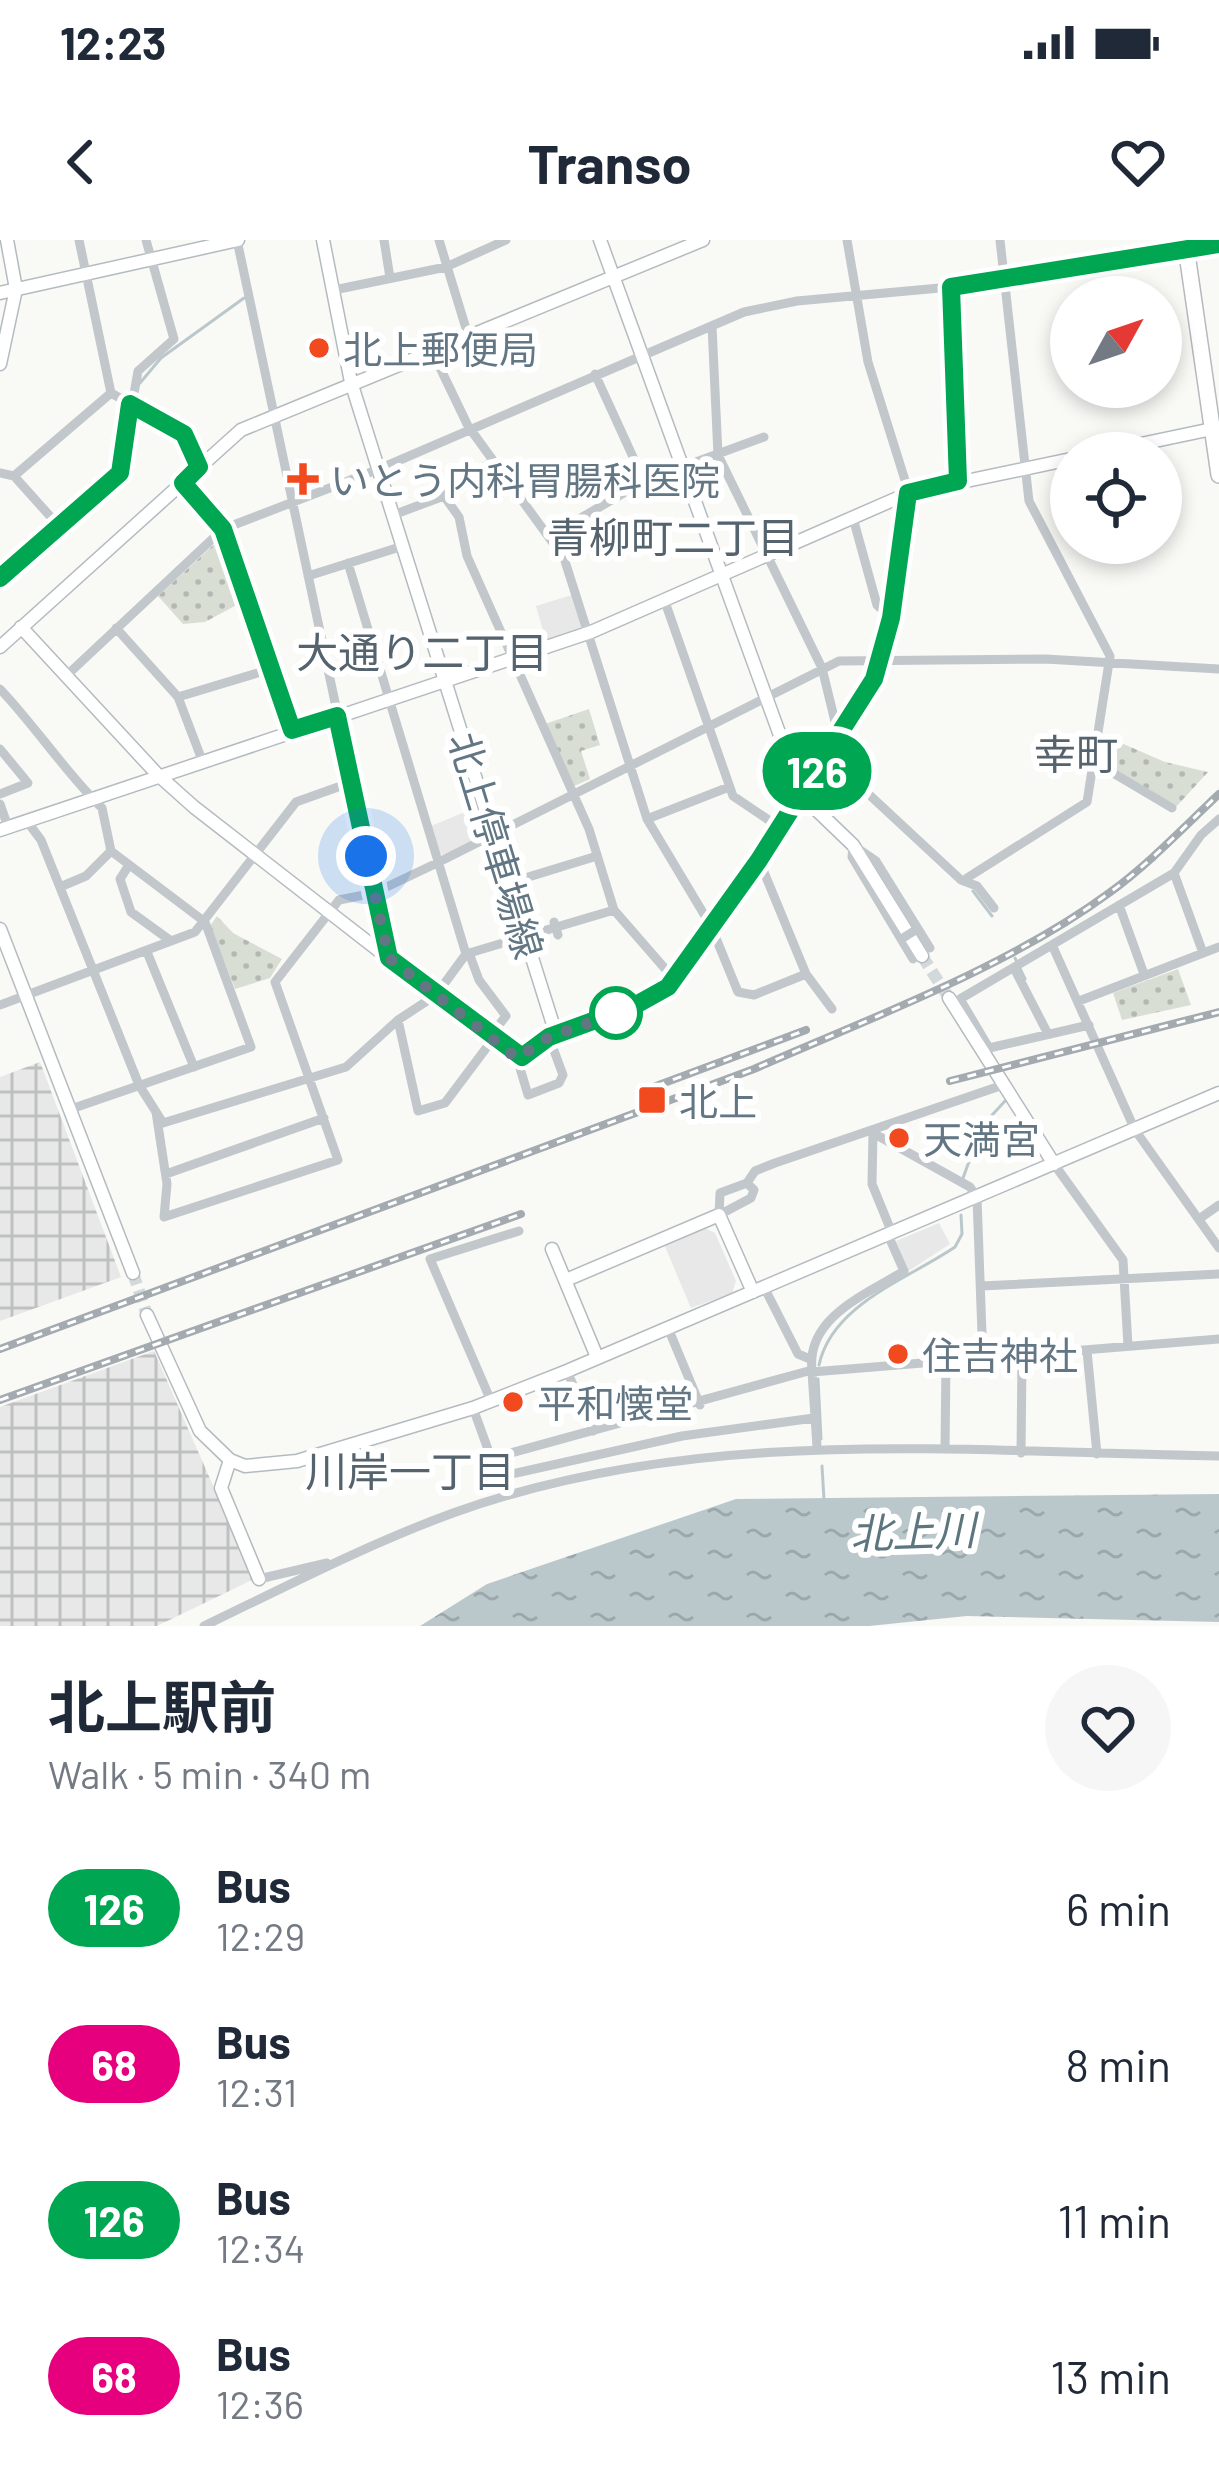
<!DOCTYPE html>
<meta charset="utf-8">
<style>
:root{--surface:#fff;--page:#f6f6f7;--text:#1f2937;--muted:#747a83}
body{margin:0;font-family:Barlow,"Noto Sans JP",sans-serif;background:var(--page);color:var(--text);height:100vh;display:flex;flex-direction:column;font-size:45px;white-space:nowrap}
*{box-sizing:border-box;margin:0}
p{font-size:39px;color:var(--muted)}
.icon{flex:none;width:66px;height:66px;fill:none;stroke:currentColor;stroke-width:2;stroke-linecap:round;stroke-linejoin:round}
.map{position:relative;height:1386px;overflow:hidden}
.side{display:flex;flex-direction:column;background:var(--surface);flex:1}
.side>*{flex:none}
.badge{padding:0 24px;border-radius:39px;font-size:42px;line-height:78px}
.needle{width:78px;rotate:50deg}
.buttons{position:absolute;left:1050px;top:36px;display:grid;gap:24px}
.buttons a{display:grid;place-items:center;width:132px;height:132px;border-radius:50%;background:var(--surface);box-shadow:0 6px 18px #0003;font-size:60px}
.you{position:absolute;width:60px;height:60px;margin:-30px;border:9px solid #fff;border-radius:50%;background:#1a73e8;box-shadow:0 0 0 18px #1a73e833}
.map>.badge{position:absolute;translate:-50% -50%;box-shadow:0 0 0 6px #fff}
.round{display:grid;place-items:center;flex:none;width:126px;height:126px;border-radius:63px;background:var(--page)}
.headline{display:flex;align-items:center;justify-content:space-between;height:204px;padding:0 48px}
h1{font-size:57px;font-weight:700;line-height:90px}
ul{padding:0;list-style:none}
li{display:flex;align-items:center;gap:36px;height:156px;padding:0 48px}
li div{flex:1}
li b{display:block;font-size:45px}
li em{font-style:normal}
li .badge{min-width:132px;font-weight:700;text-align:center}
.status{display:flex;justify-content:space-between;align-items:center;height:84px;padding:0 60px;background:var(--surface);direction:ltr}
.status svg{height:33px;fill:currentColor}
header{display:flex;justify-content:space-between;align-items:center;height:156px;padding:0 48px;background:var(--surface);font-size:54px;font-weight:700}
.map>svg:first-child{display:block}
.built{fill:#e7e8e7}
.industrial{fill:url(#industrial-grid)}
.park{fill:url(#park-dots)}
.water{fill:url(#water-ripples)}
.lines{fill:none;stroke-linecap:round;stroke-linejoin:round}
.stream{stroke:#bac8cc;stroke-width:3}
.secondary-tunnel{stroke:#d3d8da;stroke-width:12;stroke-dasharray:12 6;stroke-linecap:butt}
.secondary-casing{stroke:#b4bbc0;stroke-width:15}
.highway-casing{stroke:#b5babe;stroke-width:18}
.street{stroke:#c2c7cb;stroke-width:9}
.secondary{stroke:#fff;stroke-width:12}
.highway{stroke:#fff;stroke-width:15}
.rail-casing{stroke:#a3abb1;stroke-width:8}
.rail{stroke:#fff;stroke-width:3;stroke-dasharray:9;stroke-linecap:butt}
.street-bridge{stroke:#c2c7cb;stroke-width:9}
.line-casing{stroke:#fff;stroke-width:27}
.line{stroke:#00a651;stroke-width:18}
.walk{stroke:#627684;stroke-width:12;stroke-dasharray:0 21.6}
.poi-dot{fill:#f14a1e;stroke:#fff;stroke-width:4.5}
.stop-dot{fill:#fff;stroke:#00a651;stroke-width:6}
.labels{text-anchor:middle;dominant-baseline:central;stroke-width:12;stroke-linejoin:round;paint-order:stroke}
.poi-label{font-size:39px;fill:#627684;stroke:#fff;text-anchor:start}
.street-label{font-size:39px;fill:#627684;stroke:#fff}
.neighbourhood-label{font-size:42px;fill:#54636e;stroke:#fff}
.water-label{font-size:42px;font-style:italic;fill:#5d767e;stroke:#fff}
</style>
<div class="status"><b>12:23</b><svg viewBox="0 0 49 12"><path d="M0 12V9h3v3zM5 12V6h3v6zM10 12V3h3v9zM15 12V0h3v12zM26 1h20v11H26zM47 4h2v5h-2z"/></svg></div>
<header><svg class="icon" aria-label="back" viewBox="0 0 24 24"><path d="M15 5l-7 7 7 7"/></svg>Transo<svg class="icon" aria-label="heart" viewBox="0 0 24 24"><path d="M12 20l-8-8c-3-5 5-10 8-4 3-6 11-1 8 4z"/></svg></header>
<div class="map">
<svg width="1219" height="1386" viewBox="0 0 1219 1386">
<defs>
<pattern id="industrial-grid" width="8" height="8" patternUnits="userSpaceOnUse" patternTransform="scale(3)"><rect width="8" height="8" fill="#e7e8e7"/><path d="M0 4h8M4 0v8" fill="none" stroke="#bfc1c1"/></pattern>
<pattern id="park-dots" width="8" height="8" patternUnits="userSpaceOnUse" patternTransform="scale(3)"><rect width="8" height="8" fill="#d9ded5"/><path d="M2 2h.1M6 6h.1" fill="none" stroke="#b3b9b2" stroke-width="1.8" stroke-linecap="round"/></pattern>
<pattern id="water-ripples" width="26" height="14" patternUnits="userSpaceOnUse" patternTransform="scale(3)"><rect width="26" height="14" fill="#bac8cc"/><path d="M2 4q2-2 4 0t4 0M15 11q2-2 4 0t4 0" fill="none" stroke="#9ba7ab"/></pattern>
</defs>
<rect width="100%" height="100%" fill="#f9f9f6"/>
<path class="built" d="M575 354 583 389 546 401 536 366Z
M472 569 480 598 443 615 439 613 431 586Z
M939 983 950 1004 907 1032 896 1001Z
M704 988 715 993 736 1041 732 1053 691 1068 664 1004Z"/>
<path class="industrial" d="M40 822 121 1037 0 1081V837Z
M154 1111 254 1339 157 1386H0V1167Z"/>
<path class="park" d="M222 297 244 361 205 382 183 384 158 356Z
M589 469 600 505 581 511 590 539 572 547 545 484Z
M1105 496 1165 522 1208 532 1175 568 1099 522Z
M217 676 233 693 282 719 270 738 235 749 210 686Z
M1178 729 1191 765 1122 780 1113 753Z
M649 1143 662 1171 596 1186 588 1168Z"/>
<path class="water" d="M1219 1254V1382L967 1376 869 1386H420L487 1344 736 1259Z"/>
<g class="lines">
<path class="stream" d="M140 143 161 118 244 58
M0 347 127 233 136 171
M973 651 992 676
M1015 718 1025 739
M983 885 1005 861
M963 938 981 889
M819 1125C832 1064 908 1039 955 1007L962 994 961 975
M818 1139 821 1199
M822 1226 824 1260"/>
<path class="secondary-tunnel" d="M922 716 949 758
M133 1033 147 1075"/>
<defs>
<path id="secondary" d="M323 0 351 142 556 794
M600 0 802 556 853 605 922 716
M0 53 238 0
M0 124 16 49 7 0
M1098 213 1212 189
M21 387 157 534 194 567 517 818 549 797 634 766 668 747 839 496
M0 407 241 190 703 0
M0 590 591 392 909 253 1071 219
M0 689 133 1033
M949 758 1054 924
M552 1009 597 1117
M566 1040 719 975 753 1052
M147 1075 200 1191 230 1220 245 1226 297 1221 473 1168 567 1131 1219 853
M230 1220 221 1248 259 1339"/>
<path id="highway" d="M1185 0 1219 235"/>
</defs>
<use href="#secondary" class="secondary-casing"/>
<use href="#highway" class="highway-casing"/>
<path class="street" d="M79 0 111 153 184 194 199 227
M237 0 389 717
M384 0 390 38
M439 0 468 95
M951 47 958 241
M334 50 446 27 506 0
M712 86 718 215 822 428 848 535 961 640 977 646 994 668
M431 109 468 186 564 318 647 579 711 686 738 752 754 755 806 734
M595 134 644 241
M0 233 14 236 58 285
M14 236 111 153
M183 243 223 289 292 490
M444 256 459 277 467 316 589 589 614 670 674 739
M393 275 444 256 491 222
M853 278 877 365 891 378
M550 296 644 241 764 197
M308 336 403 306
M0 338 120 233 138 131 174 99 146 0
M664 359 733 556 779 587
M116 388 178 457 202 520
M66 436 223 289 379 229 744 72 797 61 951 47 1219 3
M0 449C36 487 66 533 102 568L111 611 205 682 251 807 71 869
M178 457 271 429
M839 496 874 439 891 378 909 253 868 122 847 0
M0 509 28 543 0 554
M1096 523 1172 568
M0 564 8 587
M647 579 729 547
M26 580 41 600 139 845 163 883 346 827 398 780 436 755 466 714 348 323
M853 605 852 617 913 719
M857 608 876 621 930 708
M759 620 806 734 832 769
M129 625 120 639 131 672 171 701
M1174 633 1203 713
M967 638 1087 562 1110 416 1029 261 1000 0
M509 643 597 616
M60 647 86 636 111 611
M1119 665 1144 734
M1053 707 1135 890 1219 1008
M147 712 194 827
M469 713 479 740 506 776 490 796
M466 714 614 670
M1015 730 1048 794
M1079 761 1219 707
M0 765 195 692 296 562 352 542
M398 780 418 871 445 863 493 799
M1089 785 989 808 960 759 1174 633 1201 595 1219 579
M517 818 528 855 559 843 563 835 549 797
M156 872 167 944 164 977 338 920 275 742 339 660 374 653 437 623 839 421 1045 419 1219 429
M873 893 970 947 977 958 983 1121
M873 893 872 944 892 993
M1054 924 1123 1020 1128 1106
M166 934 324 878
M747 943 755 931 775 923 1003 845
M747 943 754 950 751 958 719 975 720 953Z
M1199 979 1219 965
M981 1046 1219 1034
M764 1047 798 1114 810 1119
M668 1088 700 1165
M1087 1111 1097 1214
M567 1131 593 1191
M491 1161 430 1019 519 991
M473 1168 498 1237 682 1196 814 1178
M817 1207 812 1132 1219 1099
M945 1208 946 1123
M1021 1213 1022 1117
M489 1219 812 1130C806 1077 867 1054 904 1031L888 995
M259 1339 327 1323
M204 1386C285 1347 368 1304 453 1273 701 1184 962 1212 1219 1216"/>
<use href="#secondary" class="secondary"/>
<use href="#highway" class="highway"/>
<defs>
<path id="rail" d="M950 841 1219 772
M656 846 806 790
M0 1109 754 829C870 778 1007 728 1109 653 1149 624 1183 588 1219 554
M0 1160 521 974"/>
</defs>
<use href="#rail" class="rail-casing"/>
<use href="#rail" class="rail"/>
<path class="street-bridge" d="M554 682 558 695
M903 698 914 691"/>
</g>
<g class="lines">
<defs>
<path id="line" d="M0 338 120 233 130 164 184 194 199 227 183 243 223 289 292 490 337 476 389 718 522 817 549 797 634 766 668 747 759 620 874 439 891 378 908 253 958 241 951 47 1219 4"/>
</defs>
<use href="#line" class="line-casing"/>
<use href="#line" class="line"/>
<path class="walk" d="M366 616 389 718 517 818 549 797 616 773"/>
</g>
<g class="poi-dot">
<circle cx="319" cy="108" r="12"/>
<path d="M297 221h12v12h12v12h-12v12h-12v-12h-12v-12h12z"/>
<rect x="637" y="845" width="30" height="30" rx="6"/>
<circle cx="899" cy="898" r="12"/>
<circle cx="898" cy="1114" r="12"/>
<circle cx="513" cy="1162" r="12"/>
</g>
<circle class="stop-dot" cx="616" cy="773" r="24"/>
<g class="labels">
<g class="poi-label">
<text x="343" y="108">北上郵便局</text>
<text x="330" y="239">いとう内科胃腸科医院</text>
<text x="679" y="860">北上</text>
<text x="923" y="898">天満宮</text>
<text x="922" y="1114">住吉神社</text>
<text x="537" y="1162">平和懐堂</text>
</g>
<g class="street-label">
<text transform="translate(497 605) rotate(73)">北上停車場線</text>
</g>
<g class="neighbourhood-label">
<text x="673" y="296">青柳町二丁目</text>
<text x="422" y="411">大通り二丁目</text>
<text x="1076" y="513">幸町</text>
<text x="410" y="1230">川岸一丁目</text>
</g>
<g class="water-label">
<text transform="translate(913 1290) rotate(-2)">北上川</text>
</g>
</g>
</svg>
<div class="buttons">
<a><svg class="needle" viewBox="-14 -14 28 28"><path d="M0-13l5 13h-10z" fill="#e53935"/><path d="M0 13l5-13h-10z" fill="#747a83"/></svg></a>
<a><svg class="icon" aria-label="locate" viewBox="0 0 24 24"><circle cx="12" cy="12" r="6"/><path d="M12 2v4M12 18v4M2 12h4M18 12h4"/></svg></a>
</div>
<div class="you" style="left:366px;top:616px"></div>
<b class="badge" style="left:817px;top:531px;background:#00a651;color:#fff">126</b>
</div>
<section class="side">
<div class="headline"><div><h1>北上駅前</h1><p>Walk · 5 min · 340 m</p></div><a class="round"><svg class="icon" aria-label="heart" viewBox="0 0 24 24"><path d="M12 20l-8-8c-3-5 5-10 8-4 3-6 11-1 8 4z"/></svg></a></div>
<ul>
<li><span class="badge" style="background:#00a651;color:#fff">126</span><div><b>Bus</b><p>12:29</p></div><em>6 min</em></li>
<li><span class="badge" style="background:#e6007e;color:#fff">68</span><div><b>Bus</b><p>12:31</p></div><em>8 min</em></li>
<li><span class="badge" style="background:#00a651;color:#fff">126</span><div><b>Bus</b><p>12:34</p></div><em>11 min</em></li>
<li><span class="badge" style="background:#e6007e;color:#fff">68</span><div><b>Bus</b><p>12:36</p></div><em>13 min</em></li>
</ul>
</section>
